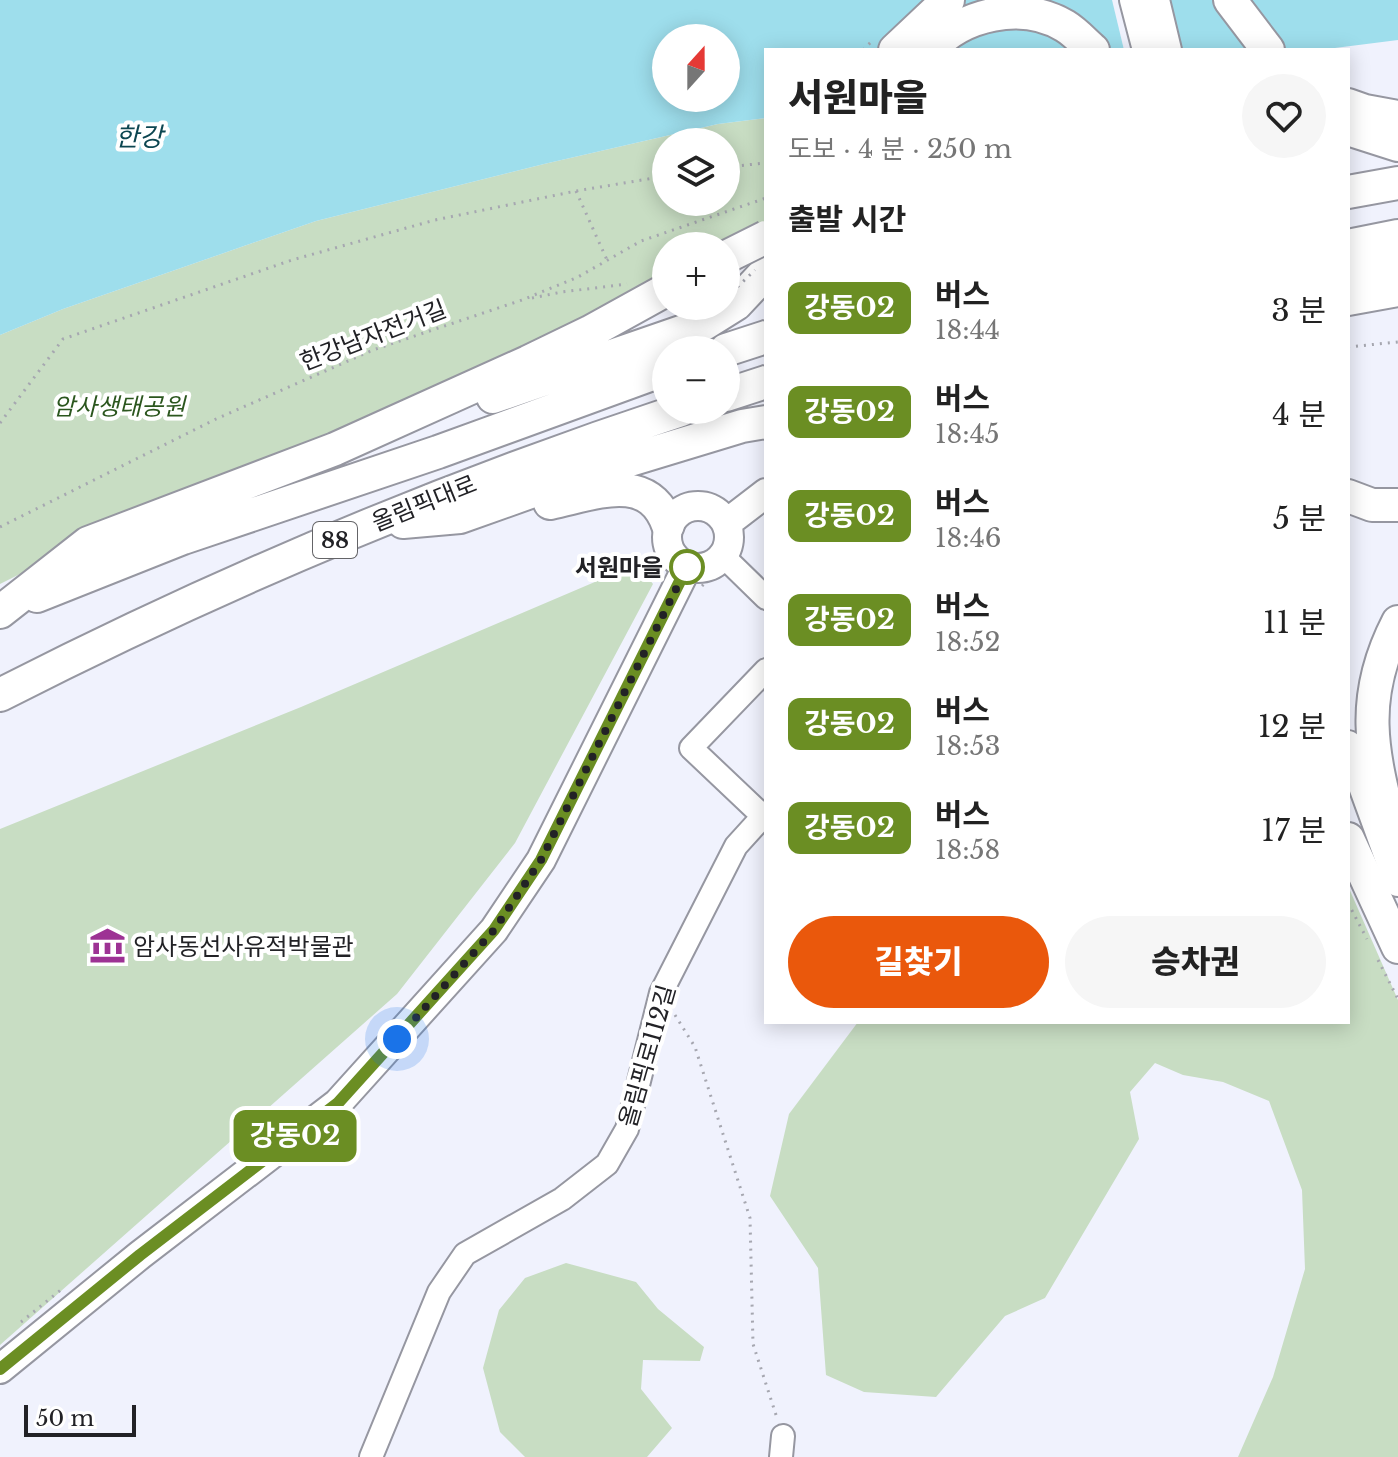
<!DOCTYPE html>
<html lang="ko">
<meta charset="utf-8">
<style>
:root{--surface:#fff;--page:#f6f6f6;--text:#222;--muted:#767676;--accent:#ea580c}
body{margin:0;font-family:"Libre Baskerville","Noto Sans KR",serif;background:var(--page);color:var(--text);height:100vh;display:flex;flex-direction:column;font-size:30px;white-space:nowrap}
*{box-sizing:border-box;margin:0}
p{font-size:26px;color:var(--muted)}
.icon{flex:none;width:44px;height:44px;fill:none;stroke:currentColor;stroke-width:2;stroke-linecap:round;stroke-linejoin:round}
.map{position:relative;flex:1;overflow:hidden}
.details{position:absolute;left:764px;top:48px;width:586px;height:976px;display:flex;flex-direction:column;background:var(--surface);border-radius:0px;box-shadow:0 4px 20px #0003}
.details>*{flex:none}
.badge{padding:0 16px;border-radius:12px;font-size:28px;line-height:52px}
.needle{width:52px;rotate:21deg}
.buttons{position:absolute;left:652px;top:24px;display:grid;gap:16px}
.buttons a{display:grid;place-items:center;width:88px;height:88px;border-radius:50%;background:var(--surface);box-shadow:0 4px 20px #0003;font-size:40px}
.scale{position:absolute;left:24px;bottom:20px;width:112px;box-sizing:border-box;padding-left:8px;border:4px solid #222226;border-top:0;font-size:22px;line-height:28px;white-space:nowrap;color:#222226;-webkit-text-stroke:6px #fff;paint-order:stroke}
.you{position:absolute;width:40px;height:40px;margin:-20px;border:6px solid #fff;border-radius:50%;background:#1a73e8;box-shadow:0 0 0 12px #1a73e833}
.map>.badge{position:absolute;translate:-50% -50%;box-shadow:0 0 0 4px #fff}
h2{padding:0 24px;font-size:30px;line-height:72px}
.round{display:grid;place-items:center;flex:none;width:84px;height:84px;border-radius:42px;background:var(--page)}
.headline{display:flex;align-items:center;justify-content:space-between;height:136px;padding:0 24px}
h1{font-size:38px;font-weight:800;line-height:60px}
.cta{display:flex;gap:16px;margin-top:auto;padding:16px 24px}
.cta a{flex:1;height:92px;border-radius:48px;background:var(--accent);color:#fff;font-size:32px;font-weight:800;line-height:92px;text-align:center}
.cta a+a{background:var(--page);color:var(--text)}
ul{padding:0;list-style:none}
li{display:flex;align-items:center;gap:24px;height:104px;padding:0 24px}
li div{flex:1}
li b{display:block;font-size:30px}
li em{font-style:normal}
li .badge{min-width:88px;font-weight:700;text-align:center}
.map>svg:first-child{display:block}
.green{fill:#c8ddc3;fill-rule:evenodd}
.water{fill:#9edeec;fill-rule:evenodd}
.pier{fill:#f0f2fd}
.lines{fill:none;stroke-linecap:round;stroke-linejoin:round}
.minor-casing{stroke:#9697a1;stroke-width:26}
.major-casing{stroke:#9697a1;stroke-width:32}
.highway-casing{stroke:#9697a1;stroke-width:36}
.path{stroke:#a6a7b0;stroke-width:3;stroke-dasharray:2 6;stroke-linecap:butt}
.minor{stroke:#fff;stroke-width:22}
.major{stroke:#fff;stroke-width:28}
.highway{stroke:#fff;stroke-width:32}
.highway-bridge-casing{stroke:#9697a1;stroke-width:36;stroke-linecap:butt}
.path-bridge{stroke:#a6a7b0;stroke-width:3;stroke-dasharray:2 6;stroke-linecap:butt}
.highway-bridge{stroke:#fff;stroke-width:32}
.line-casing{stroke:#fff;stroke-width:18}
.line{stroke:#6b8e23;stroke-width:12}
.walk{stroke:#222226;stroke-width:8;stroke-dasharray:0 14.4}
.stop-dot{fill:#fff;stroke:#6b8e23;stroke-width:4}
.labels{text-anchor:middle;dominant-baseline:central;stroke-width:8;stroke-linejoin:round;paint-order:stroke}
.shield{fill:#fff;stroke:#646467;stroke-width:2}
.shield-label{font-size:22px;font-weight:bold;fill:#222226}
.street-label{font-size:24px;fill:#222226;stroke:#fff}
.park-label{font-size:24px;font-style:italic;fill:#2b561e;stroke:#fff}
.stop-label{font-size:24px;font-weight:bold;fill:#222226;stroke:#fff;text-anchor:end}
.poi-label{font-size:24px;fill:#222226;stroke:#fff;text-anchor:start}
.water-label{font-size:26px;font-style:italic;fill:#0c4651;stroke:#fff}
</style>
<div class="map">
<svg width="1398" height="1457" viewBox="0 0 1398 1457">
<rect width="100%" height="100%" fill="#f0f2fd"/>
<path class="green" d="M766 118V224L716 246H666V273L582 317 494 369 88 540 0 584V335L63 309 316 221 544 164 718 124ZM666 142H726V202H666Z
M637 564 653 584 515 843 397 994 0 1345V829L301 707Z
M1348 886 1398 1000V1457H1238L1273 1377 1305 1269 1302 1190 1269 1101 1223 1082 1183 1075 1155 1063 1130 1092 1139 1139 1045 1298 1005 1316 936 1397 864 1392 826 1375 818 1268 770 1196 789 1114 858 1022H1348Z
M566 1263 636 1282 658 1309 704 1347 700 1361 643 1360 641 1389 672 1428 647 1457H525L500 1432 483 1368 499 1310 525 1278Z"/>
<path class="water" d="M0 0H1398V40L1319 50H766V118L718 124 544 164 316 221 63 309 0 335ZM666 38H726V98H666Z"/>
<path class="pier" d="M1112 0H1168L1180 50H1124Z"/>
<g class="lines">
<defs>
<path id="minor" d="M723 556 766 598
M766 670 691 748 766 819
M371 1457 439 1292 465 1254 562 1199 607 1164 627 1129 661 993 736 846 766 813
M781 1457 783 1436"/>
<path id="major" d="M1134 0 1147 50
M1155 0 1167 50
M667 537a31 31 0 1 1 62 0a31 31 0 1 1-62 0Z
M727 523 766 493
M1348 745 1398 882
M0 1369 140 1255 338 1103 494 930 541 860 687 567"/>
<path id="highway" d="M1230 0 1268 50
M895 50 948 0
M930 50C961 14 1022 0 1065 26 1075 32 1084 42 1093 50
M1348 105 1365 111 1398 117
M1348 129 1398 145
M1348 192 1398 183
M1348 246 1398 236
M1348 276 1398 265
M1348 299 1398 290
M726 350 766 337
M726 395 766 382
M493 397 704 324 736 304 766 272
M1348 496 1372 505H1398
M550 503C594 494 648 470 668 525
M403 522 460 517 564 480 742 426 766 422
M37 596 183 538 438 452 666 369
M0 612 88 543 335 449 528 362 590 332 666 290
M1398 622C1353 709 1377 767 1398 855
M0 695C219 583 447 487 681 410
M1348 839 1398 947"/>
</defs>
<use href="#minor" class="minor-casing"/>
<use href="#major" class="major-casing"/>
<use href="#highway" class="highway-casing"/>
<path class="path" d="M863 50 874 39
M726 167 766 163
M576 191 607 260
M532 298 562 292 627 284
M1348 347 1398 342
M0 423 63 339 292 260 435 220 576 191 666 176
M0 527 216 419 373 350 522 300 578 277 641 241 766 198
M702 586 714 574
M1348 903 1367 939
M1378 960 1398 999
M675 1015 695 1047 750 1218 753 1344 777 1418
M21 1322 62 1289"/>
<use href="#minor" class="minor"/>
<use href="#major" class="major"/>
<use href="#highway" class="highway"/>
<defs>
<path id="highway-bridge" d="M726 257 766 237"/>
</defs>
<use href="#highway-bridge" class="highway-bridge-casing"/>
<path class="path-bridge" d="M726 298 755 270"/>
<use href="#highway-bridge" class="highway-bridge"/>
</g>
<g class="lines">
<defs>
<path id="line" d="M0 1369 140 1255 338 1103 494 930 541 860 687 567"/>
</defs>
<use href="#line" class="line-casing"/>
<use href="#line" class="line"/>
<path class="walk" d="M397 1039 494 930 541 860 687 567"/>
</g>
<defs>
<symbol id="museum-bare" viewBox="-9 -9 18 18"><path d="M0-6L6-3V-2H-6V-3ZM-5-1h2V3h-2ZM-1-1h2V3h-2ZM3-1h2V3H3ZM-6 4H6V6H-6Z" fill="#9d3294" stroke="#fff" stroke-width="2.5" paint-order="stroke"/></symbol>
</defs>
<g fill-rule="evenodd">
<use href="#museum-bare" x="82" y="920" width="51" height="51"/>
</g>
<circle class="stop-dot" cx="687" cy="567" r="16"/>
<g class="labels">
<rect class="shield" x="313" y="522" width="44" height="36" rx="6"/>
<g class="shield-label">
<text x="335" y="540">88</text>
</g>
<g class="street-label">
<text transform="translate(373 335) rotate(-21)">한강남자전거길</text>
<text transform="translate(424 503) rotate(-22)">올림픽대로</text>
<text transform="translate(647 1056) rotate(-74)">올림픽로112길</text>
</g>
<g class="park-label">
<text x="119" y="406">암사생태공원</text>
</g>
<g class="stop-label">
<text x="663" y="567">서원마을</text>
</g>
<g class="poi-label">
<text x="133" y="946">암사동선사유적박물관</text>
</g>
<g class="water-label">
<text x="139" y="137">한강</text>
</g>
</g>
</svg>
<div class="buttons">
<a><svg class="needle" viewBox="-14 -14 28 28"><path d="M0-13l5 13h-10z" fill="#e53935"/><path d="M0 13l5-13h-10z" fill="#767676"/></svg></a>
<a><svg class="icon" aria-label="layers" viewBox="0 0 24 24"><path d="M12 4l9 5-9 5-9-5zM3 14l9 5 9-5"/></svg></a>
<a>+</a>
<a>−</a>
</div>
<div class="scale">50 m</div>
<div class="you" style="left:397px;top:1039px"></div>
<b class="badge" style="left:295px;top:1136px;background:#6b8e23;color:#fff">강동02</b>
<section class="details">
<div class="headline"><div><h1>서원마을</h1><p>도보 · 4 분 · 250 m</p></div><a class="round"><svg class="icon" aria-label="heart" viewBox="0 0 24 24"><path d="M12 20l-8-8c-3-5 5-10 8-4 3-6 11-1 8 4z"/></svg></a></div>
<h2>출발 시간</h2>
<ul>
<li><span class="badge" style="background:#6b8e23;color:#fff">강동02</span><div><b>버스</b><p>18:44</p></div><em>3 분</em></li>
<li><span class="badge" style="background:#6b8e23;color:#fff">강동02</span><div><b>버스</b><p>18:45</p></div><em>4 분</em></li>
<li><span class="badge" style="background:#6b8e23;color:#fff">강동02</span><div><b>버스</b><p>18:46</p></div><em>5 분</em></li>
<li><span class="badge" style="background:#6b8e23;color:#fff">강동02</span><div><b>버스</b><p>18:52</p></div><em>11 분</em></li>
<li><span class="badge" style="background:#6b8e23;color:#fff">강동02</span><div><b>버스</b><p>18:53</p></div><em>12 분</em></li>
<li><span class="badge" style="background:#6b8e23;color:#fff">강동02</span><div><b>버스</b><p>18:58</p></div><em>17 분</em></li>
</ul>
<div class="cta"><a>길찾기</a><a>승차권</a></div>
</section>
</div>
